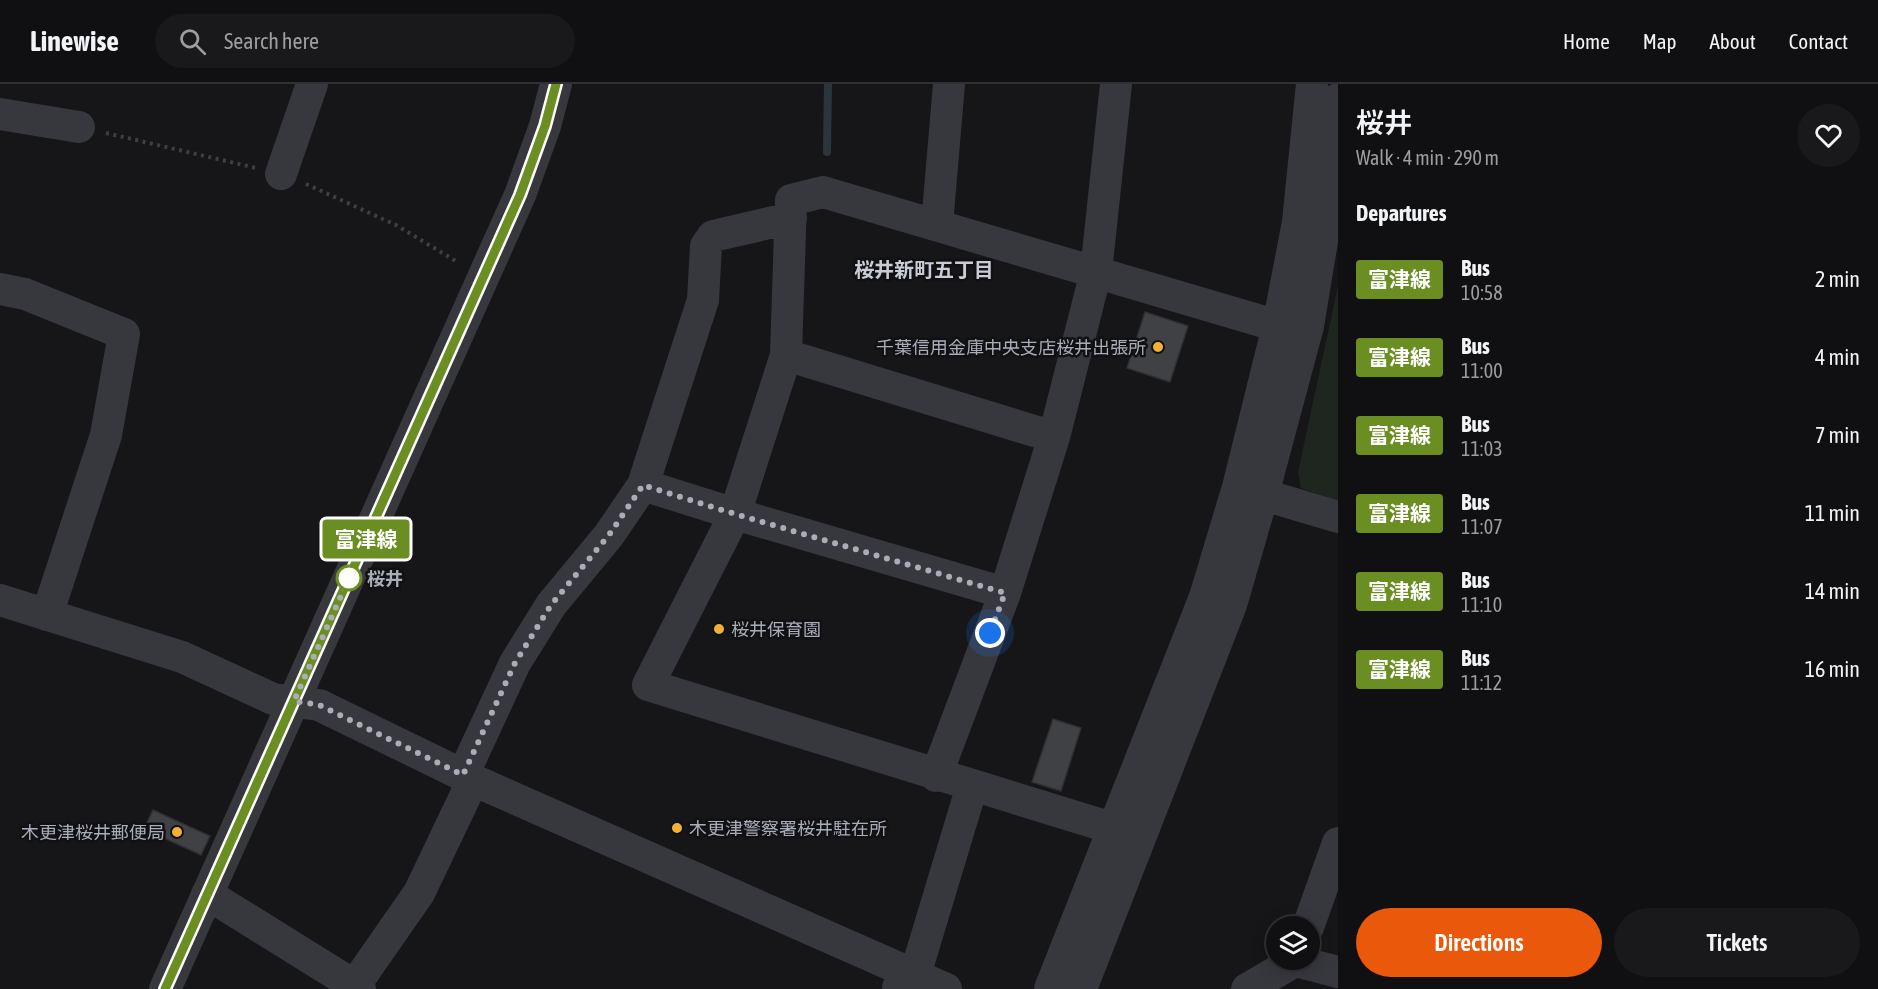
<!DOCTYPE html>
<meta charset="utf-8">
<style>
:root{--surface:#101012;--page:#19191b;--text:#f1f3f6;--muted:#9c9d9f;--line:#303032;--accent:#ea580c}
body{margin:0;font-family:"Asap Condensed","Noto Sans JP",sans-serif;background:var(--page);color:var(--text);height:100vh;display:flex;flex-direction:column;font-size:22px;white-space:nowrap}
*{box-sizing:border-box;margin:0}
p{font-size:20px;color:var(--muted)}
.icon{flex:none;width:33px;height:33px;fill:none;stroke:currentColor;stroke-width:2;stroke-linecap:round;stroke-linejoin:round}
.map{position:relative;flex:1;overflow:hidden}
.drawer{display:flex;flex-direction:column;background:var(--surface);width:540px}
.drawer>*{flex:none}
.badge{padding:0 12px;border-radius:4px;font-size:21px;line-height:39px}
.buttons{position:absolute;left:1266px;top:832px;display:grid;gap:12px}
.buttons a{display:grid;place-items:center;width:54px;height:54px;border-radius:50%;background:var(--surface);box-shadow:0 3px 15px #0003,0 0 0 2px var(--line);font-size:30px}
.you{position:absolute;width:30px;height:30px;margin:-15px;border:4px solid #fff;border-radius:50%;background:#1a73e8;box-shadow:0 0 0 9px #1a73e833}
.map>.badge{position:absolute;translate:-50% -50%;box-shadow:0 0 0 3px #fff}
h2{padding:0 18px;font-size:22px;line-height:54px}
.round{display:grid;place-items:center;flex:none;width:63px;height:63px;border-radius:32px;background:var(--page)}
.overview{display:flex;align-items:center;justify-content:space-between;height:102px;padding:0 18px}
h1{font-size:28px;font-weight:600;line-height:45px}
.action{display:flex;gap:12px;margin-top:auto;padding:12px 18px}
.action a{flex:1;height:69px;border-radius:36px;background:var(--accent);color:#fff;font-size:24px;font-weight:600;line-height:69px;text-align:center}
.action a+a{background:var(--page);color:var(--text)}
ul{padding:0;list-style:none}
li{display:flex;align-items:center;gap:18px;height:78px;padding:0 18px}
li div{flex:1}
li b{display:block;font-size:22px}
li em{font-style:normal}
li .badge{min-width:66px;font-weight:700;text-align:center}
header{display:flex;align-items:center;gap:36px;box-sizing:border-box;height:84px;padding:0 30px;background:var(--surface);border-bottom:2px solid var(--line)}
header strong{font-size:28px}
nav{display:flex;gap:33px;margin-inline-start:auto;font-size:21px}
.search{width:420px;height:54px;background:var(--page);display:flex;align-items:center;gap:15px;box-sizing:border-box;padding:0 21px;border-radius:33px;color:var(--muted);font-size:22px}
main{display:flex;flex:1;min-height:0}
.map>svg:first-child{display:block}
.green{fill:#1e261f}
.lines{fill:none;stroke-linecap:round;stroke-linejoin:round}
.stream{stroke:#2c353c;stroke-width:8}
.building{fill:#404145;stroke:#303034;stroke-width:1.5}
.path{stroke:#3d3f44;stroke-width:4;stroke-dasharray:3 4.5;stroke-linecap:butt}
.minor{stroke:#37383d;stroke-width:32}
.line-casing{stroke:#fff;stroke-width:14}
.line{stroke:#6b8e23;stroke-width:9}
.walk{stroke:#a8adb8;stroke-width:6;stroke-dasharray:0 10.8}
.poi-dot{fill:#f2b134;stroke:#111113;stroke-width:2}
.stop-dot{fill:#fff;stroke:#6b8e23;stroke-width:3}
.labels{text-anchor:middle;dominant-baseline:central;stroke-width:5;stroke-linejoin:round;paint-order:stroke}
.poi-label{font-size:18px;fill:#a8adb8;stroke:#111113;text-anchor:end}
.stop-label{font-size:18px;font-weight:bold;fill:#a8adb8;stroke:#111113;text-anchor:start}
.neighbourhood-label{font-size:20px;font-weight:bold;fill:#c9ccd4;stroke:#111113}
</style>
<header>
<strong>Linewise</strong>
<div class="search"><svg class="icon" aria-label="search" viewBox="0 0 24 24"><circle cx="10" cy="10" r="6"/><path d="M15 15l6 6"/></svg>Search here</div>
<nav><a>Home</a><a>Map</a><a>About</a><a>Contact</a></nav>
</header>
<main>
<div class="map">
<svg width="1338" height="905" viewBox="0 0 1338 905">
<rect width="100%" height="100%" fill="#161618"/>
<path class="green" d="M1338 202V417L1301 404 1298 388Z"/>
<g class="lines">
<path class="stream" d="M827 68 828 0"/>
</g>
<path class="building" d="M1145 228 1188 242 1170 298 1127 284Z
M1053 635 1081 644 1061 707 1032 698Z
M153 726 210 752 201 771 144 745Z"/>
<g class="lines">
<path class="path" d="M106 49 256 84
M306 100 396 141 459 179"/>
<path class="minor" d="M0 30 79 43
M281 90 312 0
M937 141 949 0
M0 205 25 210 124 250 106 351 47 531
M786 271 1054 353
M643 401 735 430 1005 509
M1244 405 1338 433
M0 516 182 573 273 615 319 621 473 696 946 905
M463 691 515 579 551 521 609 451 643 401 703 216 706 162 713 152 791 134
M936 692 1005 509 1054 353 1096 188 1116 0
M1112 744 648 601 735 430 786 271 791 116 823 108 1278 242
M207 810 360 905
M1308 843 1338 759
M1296 877 1338 888
M355 901 419 809 473 696
M898 904 915 891 972 702
M165 905 520 111 545 42 556 0
M1050 905 1205 513 1238 403 1278 242 1298 138 1312 0
M1081 905 1231 521 1263 410 1308 242 1324 145 1338 15
M1247 905 1297 876"/>
</g>
<g class="lines">
<defs>
<path id="line" d="M165 905 520 111 545 42 556 0"/>
</defs>
<use href="#line" class="line-casing"/>
<use href="#line" class="line"/>
<path class="walk" d="M349 494 294 617 319 621 463 691 515 579 551 521 609 451 643 401 735 430 1005 509 990 549"/>
</g>
<g class="poi-dot">
<circle cx="1158" cy="263" r="6"/>
<circle cx="719" cy="545" r="6"/>
<circle cx="677" cy="744" r="6"/>
<circle cx="177" cy="748" r="6"/>
</g>
<circle class="stop-dot" cx="349" cy="494" r="12"/>
<g class="labels">
<g class="poi-label">
<text x="1146" y="263">千葉信用金庫中央支店桜井出張所</text>
<text x="731" y="545" text-anchor="start">桜井保育園</text>
<text x="689" y="744" text-anchor="start">木更津警察署桜井駐在所</text>
<text x="165" y="748">木更津桜井郵便局</text>
</g>
<g class="stop-label">
<text x="367" y="494">桜井</text>
</g>
<g class="neighbourhood-label">
<text x="924" y="185">桜井新町五丁目</text>
</g>
</g>
</svg>
<div class="buttons">
<a><svg class="icon" aria-label="layers" viewBox="0 0 24 24"><path d="M12 4l9 5-9 5-9-5zM3 14l9 5 9-5"/></svg></a>
</div>
<div class="you" style="left:990px;top:549px"></div>
<b class="badge" style="left:366px;top:455px;background:#6b8e23;color:#fff">富津線</b>
</div>
<section class="drawer">
<div class="overview"><div><h1>桜井</h1><p>Walk · 4 min · 290 m</p></div><a class="round"><svg class="icon" aria-label="heart" viewBox="0 0 24 24"><path d="M12 20l-8-8c-3-5 5-10 8-4 3-6 11-1 8 4z"/></svg></a></div>
<h2>Departures</h2>
<ul>
<li><span class="badge" style="background:#6b8e23;color:#fff">富津線</span><div><b>Bus</b><p>10:58</p></div><em>2 min</em></li>
<li><span class="badge" style="background:#6b8e23;color:#fff">富津線</span><div><b>Bus</b><p>11:00</p></div><em>4 min</em></li>
<li><span class="badge" style="background:#6b8e23;color:#fff">富津線</span><div><b>Bus</b><p>11:03</p></div><em>7 min</em></li>
<li><span class="badge" style="background:#6b8e23;color:#fff">富津線</span><div><b>Bus</b><p>11:07</p></div><em>11 min</em></li>
<li><span class="badge" style="background:#6b8e23;color:#fff">富津線</span><div><b>Bus</b><p>11:10</p></div><em>14 min</em></li>
<li><span class="badge" style="background:#6b8e23;color:#fff">富津線</span><div><b>Bus</b><p>11:12</p></div><em>16 min</em></li>
</ul>
<div class="action"><a>Directions</a><a>Tickets</a></div>
</section>
</main>
